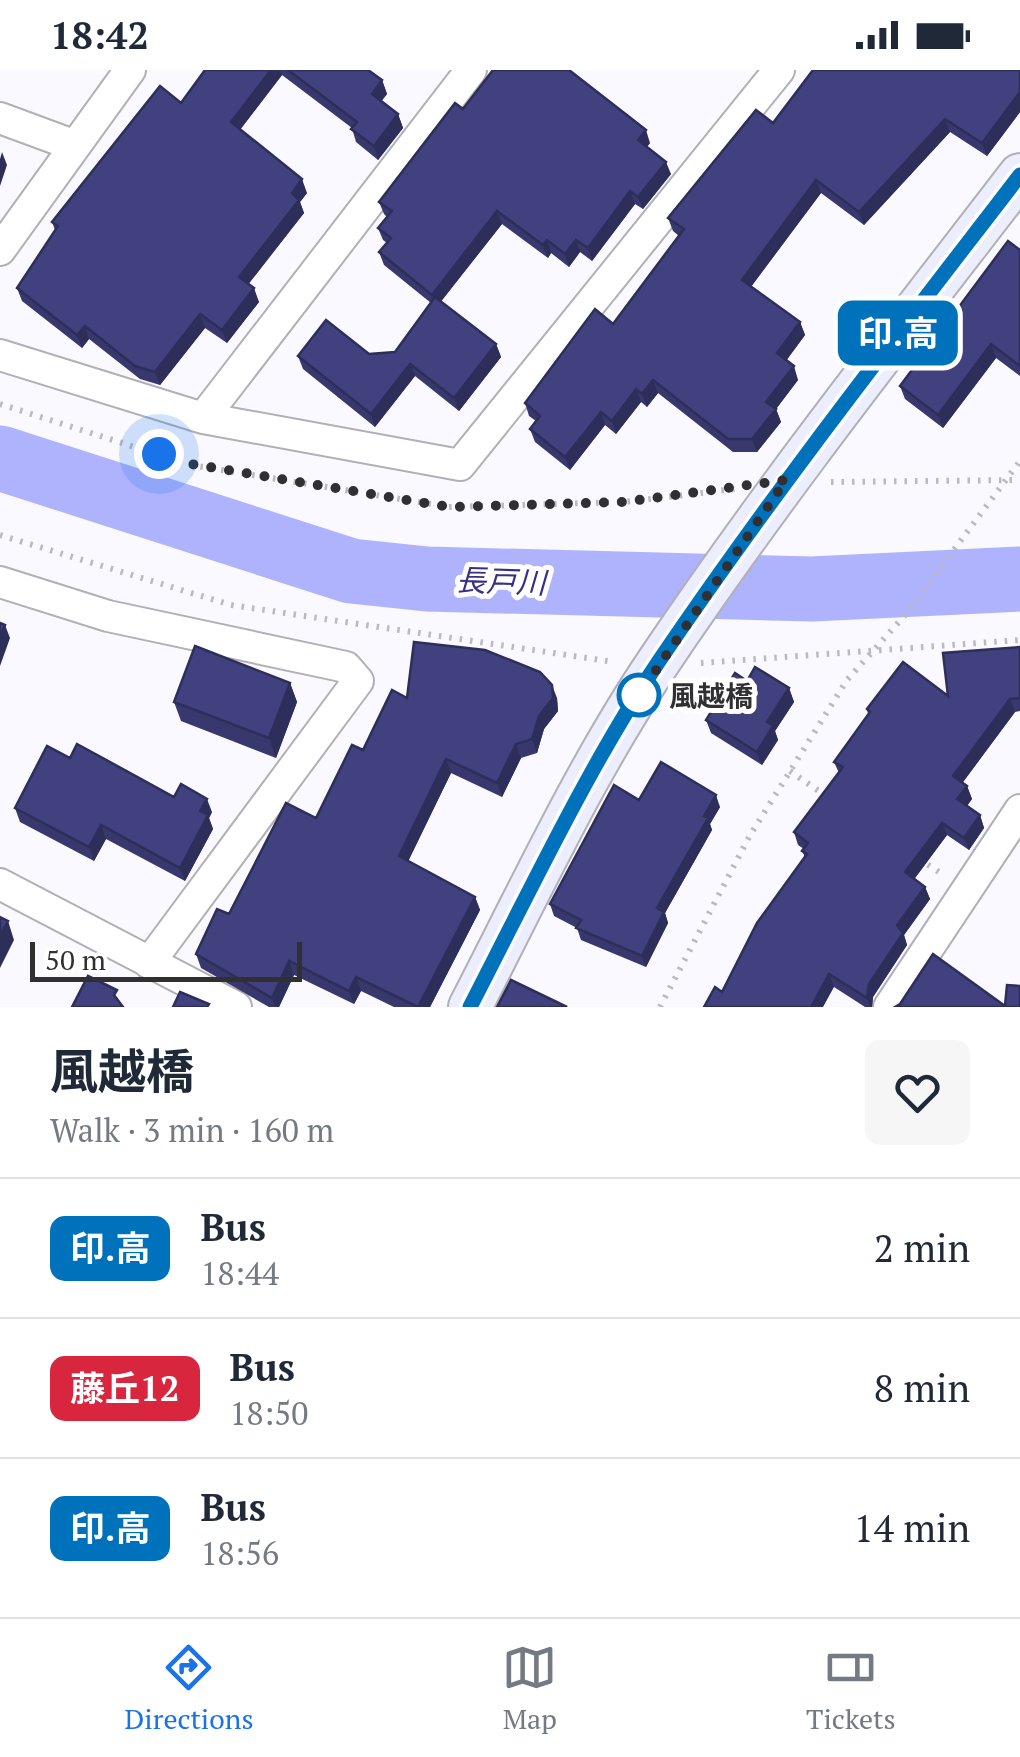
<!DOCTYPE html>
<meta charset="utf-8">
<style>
:root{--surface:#fff;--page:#f6f6f7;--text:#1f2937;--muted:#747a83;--line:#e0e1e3;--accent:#1a73e8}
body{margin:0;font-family:"PT Serif","Noto Sans JP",serif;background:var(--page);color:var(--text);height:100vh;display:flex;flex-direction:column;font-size:38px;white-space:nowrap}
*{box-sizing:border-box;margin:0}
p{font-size:32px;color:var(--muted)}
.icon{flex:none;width:55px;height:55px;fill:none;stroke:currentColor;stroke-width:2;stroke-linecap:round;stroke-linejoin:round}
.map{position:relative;height:937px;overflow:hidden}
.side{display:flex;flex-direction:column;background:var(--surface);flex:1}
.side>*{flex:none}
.badge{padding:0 20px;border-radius:15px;font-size:35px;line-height:65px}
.scale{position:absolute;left:30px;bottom:25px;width:272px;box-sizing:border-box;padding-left:10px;border:5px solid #303032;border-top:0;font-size:28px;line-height:35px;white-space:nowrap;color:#303032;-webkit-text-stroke:8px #fff;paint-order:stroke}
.you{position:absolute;width:50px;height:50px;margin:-25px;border:8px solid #fff;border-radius:50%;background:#1a73e8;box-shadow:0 0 0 15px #1a73e833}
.map>.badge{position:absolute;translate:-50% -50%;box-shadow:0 0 0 5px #fff}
.round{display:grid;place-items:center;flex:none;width:105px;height:105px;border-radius:15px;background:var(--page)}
.summary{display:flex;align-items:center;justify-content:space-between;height:170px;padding:0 50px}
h1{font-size:48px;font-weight:700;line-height:75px}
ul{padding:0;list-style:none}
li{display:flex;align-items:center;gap:30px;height:140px;padding:0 50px;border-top:2px solid var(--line)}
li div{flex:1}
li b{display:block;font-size:38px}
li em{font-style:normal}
li .badge{min-width:110px;font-weight:700;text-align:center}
.status{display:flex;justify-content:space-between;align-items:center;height:70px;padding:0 50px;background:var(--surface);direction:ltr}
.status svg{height:28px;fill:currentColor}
.tab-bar{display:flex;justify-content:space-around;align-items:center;height:140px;border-top:2px solid var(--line);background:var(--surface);font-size:28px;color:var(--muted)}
.tab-bar a{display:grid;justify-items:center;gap:5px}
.tab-bar .current{color:var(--accent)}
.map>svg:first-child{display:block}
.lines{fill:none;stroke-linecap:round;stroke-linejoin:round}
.river{stroke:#afb3fd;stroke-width:65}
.street-casing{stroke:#b0b0b6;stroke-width:34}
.secondary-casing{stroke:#b0b0b6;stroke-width:46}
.path{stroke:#bababf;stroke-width:6;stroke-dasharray:2.5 8;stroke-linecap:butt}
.street{stroke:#fff;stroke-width:30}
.secondary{stroke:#ecedfd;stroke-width:42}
.wall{fill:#39386e}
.shaded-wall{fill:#2e2e5a}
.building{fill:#424180;stroke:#2e2e5a;stroke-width:2.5}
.line-casing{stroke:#fff;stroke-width:22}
.line{stroke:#0072bc;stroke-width:15}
.walk{stroke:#303032;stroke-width:10;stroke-dasharray:0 18}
.stop-dot{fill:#fff;stroke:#0072bc;stroke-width:5}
.labels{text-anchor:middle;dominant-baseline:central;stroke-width:10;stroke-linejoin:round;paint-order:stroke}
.stop-label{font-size:28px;font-weight:bold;fill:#303032;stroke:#fff;text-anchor:start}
.water-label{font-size:30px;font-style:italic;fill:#373083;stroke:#fff}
</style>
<div class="status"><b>18:42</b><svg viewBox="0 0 49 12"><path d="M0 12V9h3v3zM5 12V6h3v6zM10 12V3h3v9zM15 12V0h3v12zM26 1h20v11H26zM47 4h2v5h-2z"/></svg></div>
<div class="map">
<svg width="1020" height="937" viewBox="0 0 1020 937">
<rect width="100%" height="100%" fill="#f9f9ff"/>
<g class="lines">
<path class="river" d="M0 388 351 501 427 509 812 519 1020 509"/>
<defs>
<path id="street" d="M0 48 73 75
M0 180 130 0
M0 285 203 348 460 395 779 0
M203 348 471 0
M0 512 108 546 346 597 358 611 149 893
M0 814 236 937
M889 937 1020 740"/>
<path id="secondary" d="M470 937C530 821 586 699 659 591 772 423 897 265 1020 105"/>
</defs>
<use href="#street" class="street-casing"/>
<use href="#secondary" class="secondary-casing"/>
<path class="path" d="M0 334 191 395 449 437 624 432 735 419
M831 412 1020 410
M0 465 231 535 614 592
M701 593 1020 570
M790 701 830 729
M919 789 942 804
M660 937 749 767 847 610 906 544 1020 391"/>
<use href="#street" class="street"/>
<use href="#secondary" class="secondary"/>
</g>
<path class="wall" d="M205 0H368L382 10 387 24 381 31 398 44 403 58 378 90 356 72 352 58 282 5 240 60 307 123 300 132 304 143 248 214 259 232 227 273 205 258 160 315 140 309 89 269 82 278 22 231 17 218 55 160 52 152 181 33Z
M1020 0V42L987 86 950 62 864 155 821 123 751 217 800 252 805 265 786 291 798 310 776 339 781 352 757 382H733L658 323 647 337 641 332 616 364 605 355 570 400 535 372 530 359 536 351 529 346 525 333 613 254 679 166 673 161 668 148 773 53Z
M463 39 650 73 647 77 671 104 643 139 635 134 592 191 580 182 569 197 551 183 548 188 502 154 441 231 496 274 501 287 459 341 415 306 375 357 303 299 298 286 369 284 395 282 431 233 384 195 379 182 387 173 383 170 378 158 387 147 384 144 379 132Z
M1020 180V306L996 288 943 358 905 329 900 316Z
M1020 577V641L1015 642 962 713 967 716 972 729 967 736 980 745 984 758 969 780 947 765 914 809 925 817 930 829 904 865 907 875 873 927 872 937H865L834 917 722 922 805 787 802 781 804 779 798 775 794 762 839 703 834 692 868 644 867 639 948 626Z
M747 611 789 618 794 632 775 661 778 670 762 695 711 663 706 650Z
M290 613 297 632 276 688 181 651 174 632Z
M407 628H557L558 641 544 659 537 683 521 688 502 727 451 703 408 791 475 827 480 840 430 937H394L361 921 354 934 294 905 279 937H269L201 898 196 884 229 844 316 748 363 680Z
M70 688 212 742 209 748 213 759 185 811 106 769 94 791 20 752 15 738Z
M639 730 720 737 710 754 712 760 665 843 668 853 646 897 581 870 577 858 554 846 550 834Z"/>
<path class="shaded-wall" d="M271 0H280L282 5 235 66 231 52Z
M382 10 387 24 377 37 372 24Z
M1020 22V42L987 86 982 73Z
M398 44 403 58 378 90 374 76Z
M945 49 950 62 864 155 859 142Z
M646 60 650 73 642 82 638 70Z
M2 82 7 95 0 116V89Z
M666 92 671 104 643 139 638 127Z
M302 109 307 123 300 132 304 143 244 220 239 207 292 123Z
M816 110 821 123 746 223 742 210Z
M630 121 635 134 592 191 588 178Z
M497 141 502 154 436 238 432 225Z
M547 170 551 183 548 188 543 175Z
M576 170 580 182 569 197 565 184Z
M254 218 259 232 227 273 222 260Z
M200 244 205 258 160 315 155 302Z
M800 252 805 265 782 296 777 283Z
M85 256 89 269 82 278 77 265Z
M496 274 501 287 459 341 454 328Z
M991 274 996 288 943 358 938 345Z
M410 294 415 306 375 357 371 344Z
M794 296 798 310 776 339 781 352 757 382 752 369 766 332Z
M653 310 658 323 647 337 642 324Z
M636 319 641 332 616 364 612 351Z
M601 342 605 355 570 400 565 387Z
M5 555 10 568 0 596V568Z
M290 613 297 632 276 688 269 668Z
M552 615 557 628 558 641 544 659 537 683 532 669 539 646Z
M789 618 794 632 775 661 778 670 762 695 757 682 767 652Z
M1010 629 1015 642 958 719 953 706Z
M516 674 521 688 502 727 497 713Z
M446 689 451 703 404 800 399 786Z
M967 716 972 729 962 742 957 729Z
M716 725 720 737 710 754 712 760 665 843 668 853 646 897 642 886 657 838 704 746Z
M207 729 212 742 209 748 213 759 185 811 180 798 200 741Z
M980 745 984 758 969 780 964 768Z
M942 753 947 765 910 815 905 802Z
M101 755 106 769 94 791 89 777Z
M925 817 930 829 904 865 907 875 873 927 872 937H870L867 928 869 914 897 855Z
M475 827 480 840 430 937H418Z
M8 851 14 870 0 898V866Z
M289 891 294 905 279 937H275L272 928Z
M829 904 834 917 823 937H811Z
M356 907 361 921 354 934 349 921Z"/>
<path class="building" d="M205 0H271L231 52 302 109 292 123 299 130 239 207 254 218 222 260 200 244 155 302 135 296 85 256 77 265 17 218 58 156 52 152 160 16 181 33Z
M288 0H368L382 10 372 24 398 44 374 76 351 59 357 52Z
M493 0H569L646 60 638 70 666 92 638 127 630 121 588 178 576 170 565 184 547 170 543 175 497 141 432 225 379 182 391 168 378 158 392 141 379 132 455 33 463 39Z
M813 0H1020V22L982 73 945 49 859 142 816 110 742 210 800 252 777 283 794 296 766 332 776 339 752 369H728L653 310 642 324 636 319 612 351 601 342 565 387 530 359 540 346 525 333 595 239 613 254 684 159 668 148 756 40 773 53Z
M1008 171 1020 180V296L991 274 938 345 900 316Z
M435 227 496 274 454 328 410 294 371 344 298 286 326 250 369 284 395 282Z
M0 553 5 555 0 568Z
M414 572 485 580 540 602 552 615 553 628 539 646 532 669 516 674 497 713 446 689 399 786 475 827 418 937 356 907 349 921 289 891 272 928 196 884 217 839 229 844 286 733 316 748 352 675 363 680 392 620 407 628Z
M195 576 290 613 269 668 174 632Z
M1020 577V628L1010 629 953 706 967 716 957 729 980 745 964 768 942 753 905 802 925 817 897 855 903 863 869 914 867 928 829 904 811 937H704L715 917 722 922 757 853 807 784 802 781 808 773 794 762 843 697 834 692 870 642 867 639 903 592 948 626 943 583Z
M755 597 789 618 767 652 773 656 757 682 706 650 735 603 747 611Z
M77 674 174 727 181 714 207 729 200 741 208 745 180 798 101 755 89 777 15 738 47 676 70 688Z
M661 692 716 725 704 746 708 748 657 838 664 842 642 886 576 858 581 850 550 834 614 715 639 730Z
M0 847 8 851 0 866Z
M933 884 1005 936 1007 915 1020 916V937H895L900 934Z
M88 906 117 920 114 925 123 937H72Z
M511 910 567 937H497Z
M180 922 209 934 207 937H173Z"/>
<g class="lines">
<defs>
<path id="line" d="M470 937C529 823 588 697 659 591 772 424 897 265 1020 105"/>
</defs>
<use href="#line" class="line-casing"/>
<use href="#line" class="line"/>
<path class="walk" d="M159 384 191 394 449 437 624 432 786 410 639 625"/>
</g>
<circle class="stop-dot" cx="639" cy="625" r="20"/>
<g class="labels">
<g class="stop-label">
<text x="669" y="625">風越橋</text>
</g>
<g class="water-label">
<text transform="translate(501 511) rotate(2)">長戸川</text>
</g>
</g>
</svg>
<div class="scale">50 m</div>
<div class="you" style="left:159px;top:384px"></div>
<b class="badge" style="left:898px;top:263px;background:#0072bc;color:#fff">印.高</b>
</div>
<section class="side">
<div class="summary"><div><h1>風越橋</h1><p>Walk · 3 min · 160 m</p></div><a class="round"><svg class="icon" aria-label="heart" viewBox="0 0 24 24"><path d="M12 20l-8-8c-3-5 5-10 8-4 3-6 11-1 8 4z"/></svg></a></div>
<ul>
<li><span class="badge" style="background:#0072bc;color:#fff">印.高</span><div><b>Bus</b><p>18:44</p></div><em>2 min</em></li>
<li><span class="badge" style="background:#d7263d;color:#fff">藤丘12</span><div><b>Bus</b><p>18:50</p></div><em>8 min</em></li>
<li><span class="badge" style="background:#0072bc;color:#fff">印.高</span><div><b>Bus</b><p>18:56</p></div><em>14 min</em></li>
</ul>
</section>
<nav class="tab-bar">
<a class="current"><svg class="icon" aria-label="directions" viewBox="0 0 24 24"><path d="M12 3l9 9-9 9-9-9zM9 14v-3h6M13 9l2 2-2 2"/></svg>Directions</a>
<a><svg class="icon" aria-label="map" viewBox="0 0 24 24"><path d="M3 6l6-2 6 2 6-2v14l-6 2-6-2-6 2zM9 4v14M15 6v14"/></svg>Map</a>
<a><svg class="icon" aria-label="tickets" viewBox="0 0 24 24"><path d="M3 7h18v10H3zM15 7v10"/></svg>Tickets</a>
</nav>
